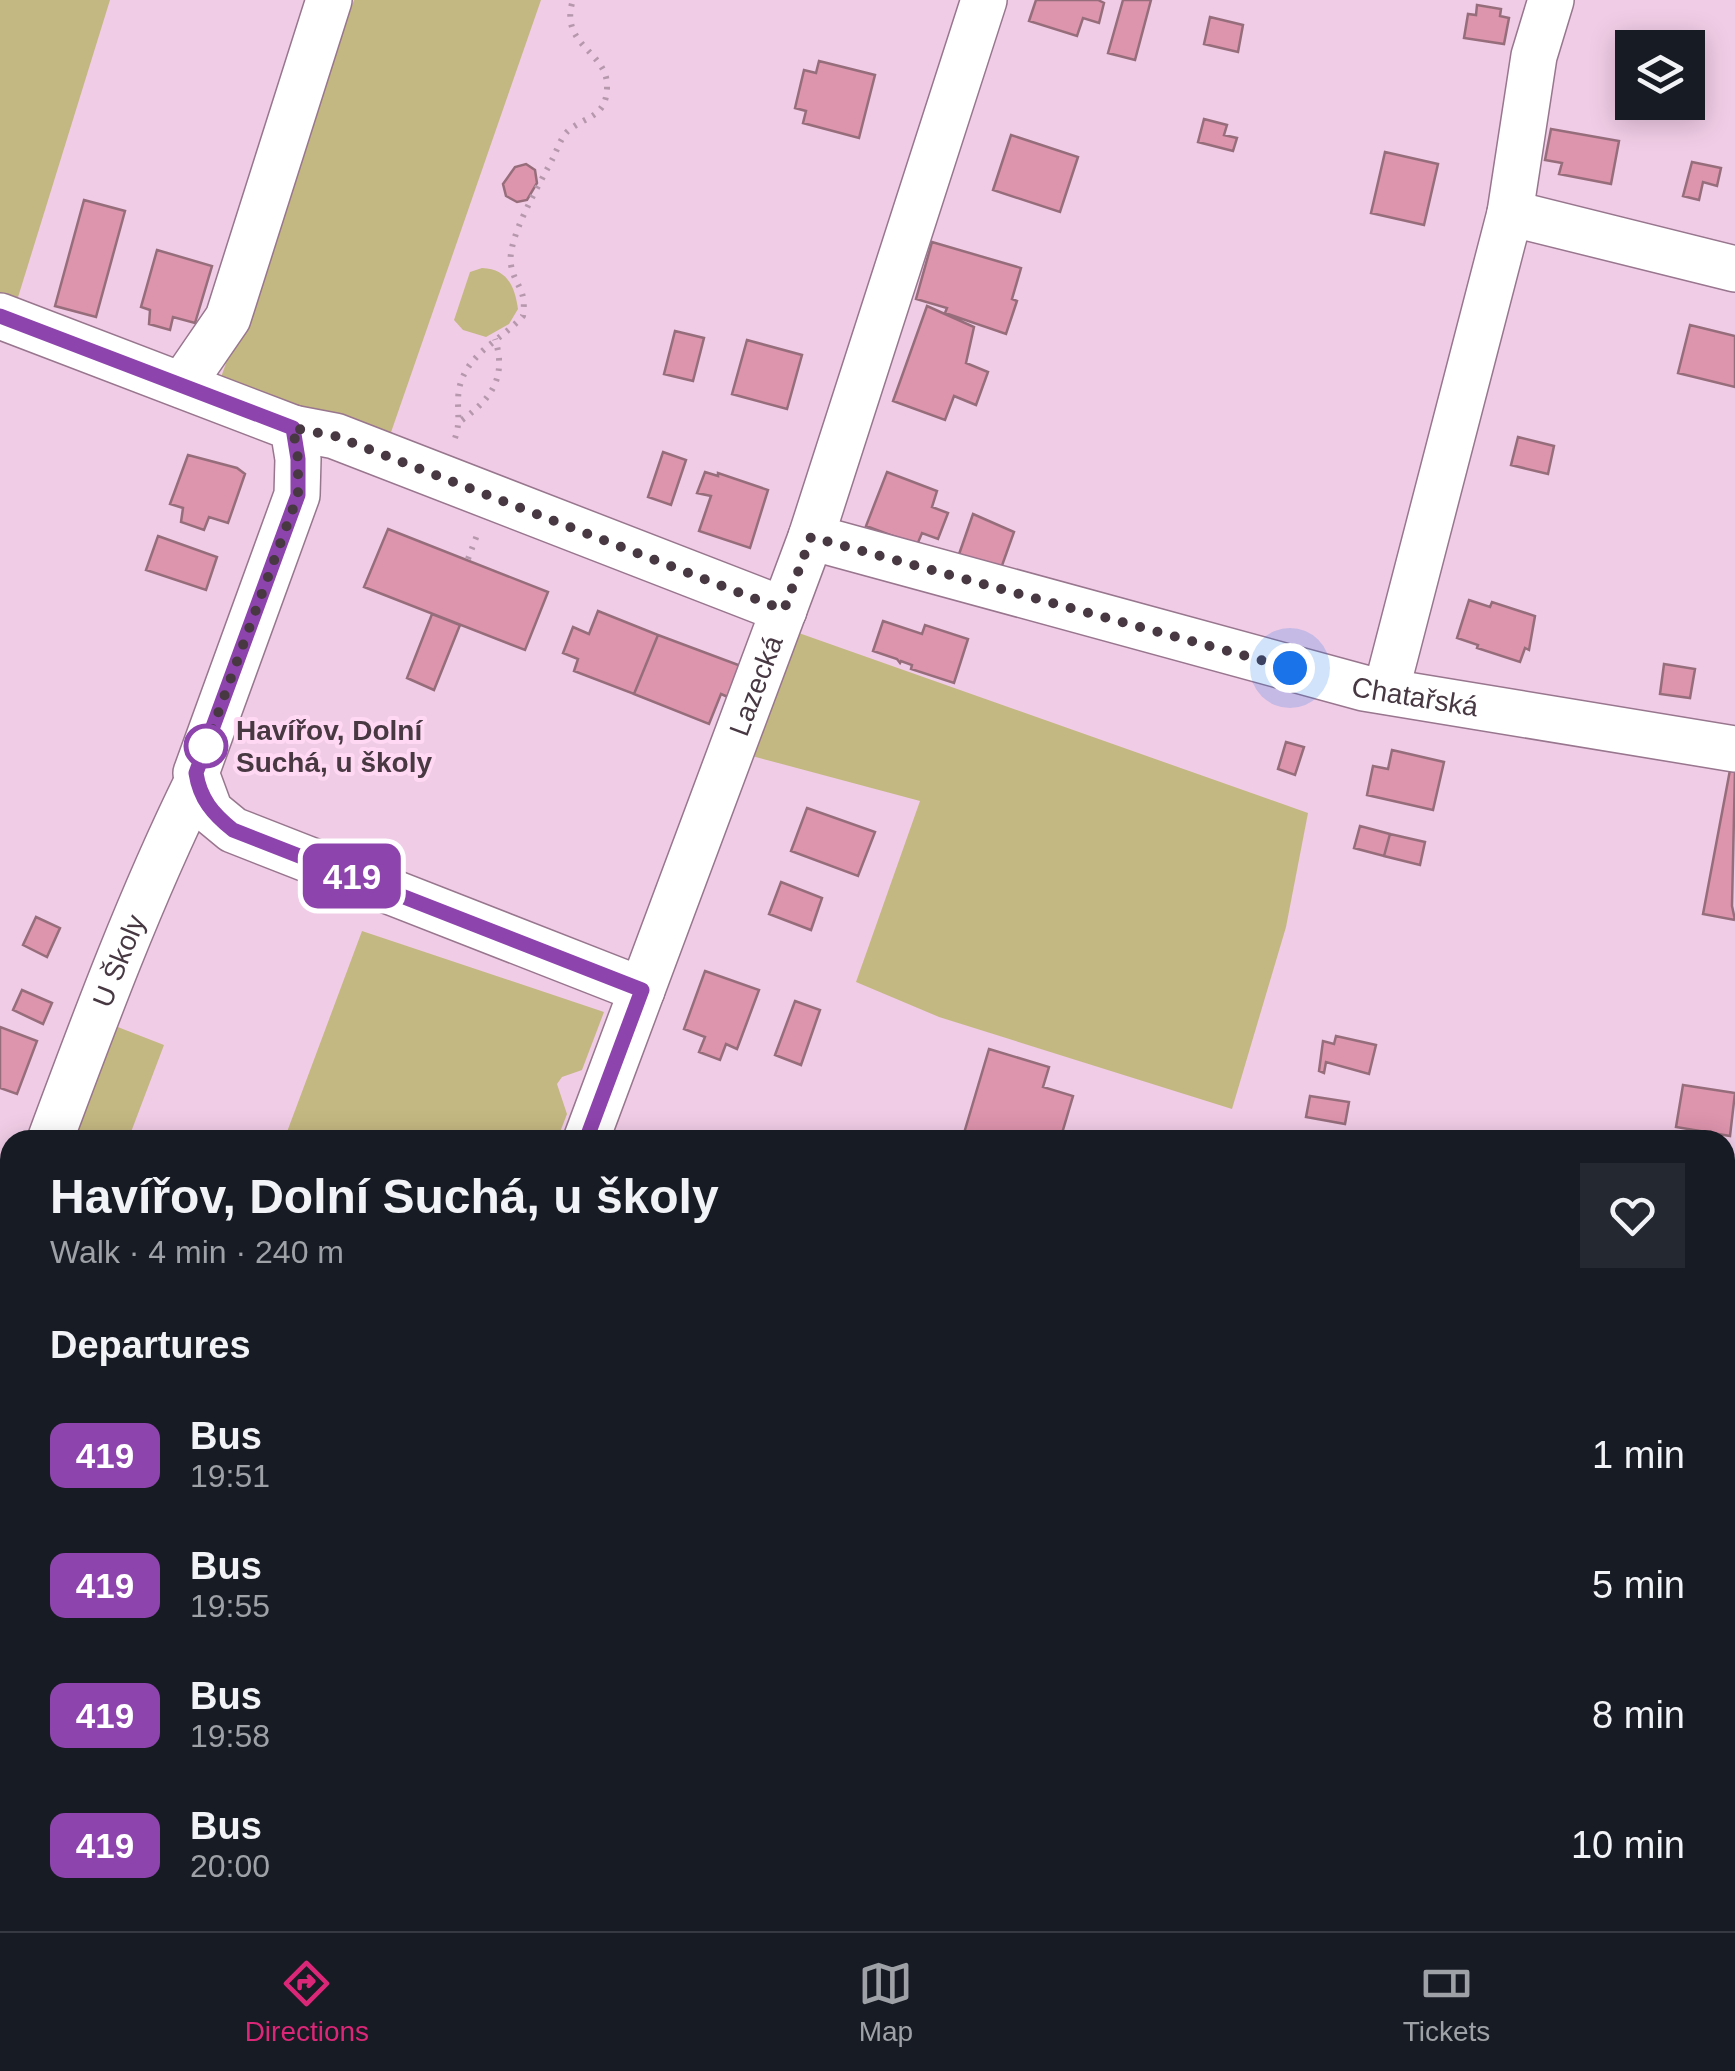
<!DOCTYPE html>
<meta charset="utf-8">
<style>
:root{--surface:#171b24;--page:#242831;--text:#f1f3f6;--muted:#9ea1a6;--line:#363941;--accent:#db2777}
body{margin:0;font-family:Arial,sans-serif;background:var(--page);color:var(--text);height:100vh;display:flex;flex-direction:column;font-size:38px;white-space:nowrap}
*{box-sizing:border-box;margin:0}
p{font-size:32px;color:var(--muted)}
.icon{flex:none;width:55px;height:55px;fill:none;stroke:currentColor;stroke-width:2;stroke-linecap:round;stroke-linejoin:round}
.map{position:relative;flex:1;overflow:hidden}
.panel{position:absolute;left:0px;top:1130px;width:1735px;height:802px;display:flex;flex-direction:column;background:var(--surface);border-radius:30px 30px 0 0;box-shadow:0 5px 25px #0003}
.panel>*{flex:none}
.badge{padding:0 20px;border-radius:15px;font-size:35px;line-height:65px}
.tools{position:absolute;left:1615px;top:30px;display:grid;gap:20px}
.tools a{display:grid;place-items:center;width:90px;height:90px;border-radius:0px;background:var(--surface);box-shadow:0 5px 25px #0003;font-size:50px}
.you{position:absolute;width:50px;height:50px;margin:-25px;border:8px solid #fff;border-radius:50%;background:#1a73e8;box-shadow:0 0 0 15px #1a73e833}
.map>.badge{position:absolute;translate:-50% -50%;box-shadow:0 0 0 5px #fff}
h2{padding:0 50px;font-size:38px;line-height:90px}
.round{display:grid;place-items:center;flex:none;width:105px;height:105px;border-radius:0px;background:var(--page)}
.head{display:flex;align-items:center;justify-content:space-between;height:170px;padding:0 50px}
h1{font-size:48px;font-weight:700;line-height:75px}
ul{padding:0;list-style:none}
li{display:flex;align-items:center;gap:30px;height:130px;padding:0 50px}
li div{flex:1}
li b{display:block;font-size:38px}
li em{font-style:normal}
li .badge{min-width:110px;font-weight:700;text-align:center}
.tab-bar{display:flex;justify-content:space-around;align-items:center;height:140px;border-top:2px solid var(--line);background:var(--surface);font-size:28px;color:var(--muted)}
.tab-bar a{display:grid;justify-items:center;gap:5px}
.tab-bar .on{color:var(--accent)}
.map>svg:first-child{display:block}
.green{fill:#c4b882}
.building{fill:#dd94ad;stroke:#966e7b;stroke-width:2.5}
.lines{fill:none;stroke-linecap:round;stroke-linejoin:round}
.minor-casing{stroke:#98768e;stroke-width:48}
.path{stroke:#b598ac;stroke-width:6;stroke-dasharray:2.5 8;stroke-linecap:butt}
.minor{stroke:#fff;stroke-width:45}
.line-casing{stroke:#fff;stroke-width:22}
.line{stroke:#8e44ad;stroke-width:15}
.walk{stroke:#473842;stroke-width:10;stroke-dasharray:0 18}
.stop-dot{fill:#fff;stroke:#8e44ad;stroke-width:5}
.labels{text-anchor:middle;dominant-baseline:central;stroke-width:8;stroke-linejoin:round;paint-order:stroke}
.street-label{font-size:28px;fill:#473842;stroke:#ffd9f3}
.stop-label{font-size:28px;font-weight:bold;fill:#473842;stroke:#ffd9f3;text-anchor:start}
</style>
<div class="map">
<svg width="1735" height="1931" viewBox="0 0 1735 1931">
<rect width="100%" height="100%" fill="#f1cce6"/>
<path class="green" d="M0 0H110L15 307 0 299Z
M354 0H541L388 441 219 383Z
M482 268C507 269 515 286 518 309L509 324 486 337 463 330 454 320 470 272Z
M796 632 1308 813 1286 927 1232 1109 939 1017 856 982 920 801 752 756Z
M362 931 604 1012 582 1070 562 1077 557 1084 567 1114 557 1140H284Z
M110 1024 164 1045 128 1140H63Z
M10 1278V1657L0 1653V1304Z
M1725 1285 1735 1286V1858L1725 1877Z
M951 1923 970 1931H599L572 1923Z
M1143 1923V1922L1702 1923 1697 1931H1140Z"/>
<path class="building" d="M1036 0H1098L1104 3 1099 23 1083 18 1077 36 1029 21Z
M1123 0H1151L1135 60 1108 53Z
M1477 5 1501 9 1500 16 1509 18 1504 44 1464 38 1468 14 1476 15Z
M1210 17 1243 25 1238 52 1204 44Z
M819 61 875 75 859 138 803 123 806 111 795 108 804 70 816 73Z
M1204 119 1227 125 1224 135 1237 138 1233 151 1198 142Z
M1551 129 1619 141 1611 184 1559 174 1562 163 1545 160Z
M1011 135 1078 157 1060 212 993 190Z
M1385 152 1438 164 1424 225 1371 213Z
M1692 162 1721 168 1717 186 1703 182 1699 200 1683 196Z
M526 164 535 170 537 183 527 200 517 202 506 196 503 184 515 167Z
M84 200 125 211 96 317 55 306Z
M932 242 1021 268 1012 299 1017 301 1006 334 945 313 947 308 916 299Z
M157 250 212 266 195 323 173 317 170 330 149 324 150 310 141 307Z
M927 306 974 327 966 363 988 372 976 405 954 396 945 420 893 401Z
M1690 325 1735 336V387L1678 373Z
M675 331 704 338 693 381 664 374Z
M747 340 802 355 787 409 732 394Z
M1518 437 1554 446 1548 474 1511 465Z
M663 452 686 460 671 505 648 497Z
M188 455 237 468 245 474 228 523 209 517 204 530 181 522 183 508 170 504Z
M705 472 718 476V473L768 490 750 548 699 531 711 496 697 493Z
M887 472 937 491 932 507 948 513 938 539 922 533 917 545 866 526Z
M973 514 1014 532 999 574 957 560Z
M388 529 548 592 525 650 364 587Z
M158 536 217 557 206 590 146 570Z
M1469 600 1490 607 1492 602 1535 616 1529 650 1525 648 1520 662 1477 648 1478 645 1457 638Z
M598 611 658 635 634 694 574 671 578 659 563 653 573 627 589 634Z
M432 614 460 625 434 690 407 678Z
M883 621 922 634 925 625 968 639 954 683 911 669 912 665 901 661 900 663 897 659 873 651Z
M658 635 741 666 728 697 721 694 709 724 634 694Z
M1664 664 1695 669 1690 698 1660 694Z
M1286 742 1304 747 1295 775 1278 769Z
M1392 750 1444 762 1433 810 1367 795 1373 766 1388 769Z
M1730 770H1735L1732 906 1735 920 1703 914Z
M807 808 875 832 858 876 791 851Z
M1360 826 1390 834 1384 856 1354 848Z
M1390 834 1425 842 1420 865 1384 856Z
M781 882 822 898 811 930 769 914Z
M36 917 60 928 47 957 23 945Z
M705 971 759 990 737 1049 726 1044 720 1060 699 1052 705 1037 684 1029Z
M22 990 52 1003 43 1024 13 1010Z
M795 1001 820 1010 801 1065 775 1055Z
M0 1027 37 1041 17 1094 0 1088Z
M1336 1036 1376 1045 1369 1074 1326 1062 1324 1073 1319 1071 1323 1041 1334 1044Z
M989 1049 1049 1067 1043 1087 1073 1096 1060 1140H962Z
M1683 1085 1735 1093 1730 1136 1676 1127Z
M1310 1096 1349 1102 1345 1124 1306 1117Z
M149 1922H196L193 1931H171Z
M196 1922H263L260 1931H193Z
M354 1922H415L412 1931H350Z"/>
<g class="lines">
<defs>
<g id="minor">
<path d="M1510 213 1534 56 1551 0"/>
<path d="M0 316 293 428 298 459 297 495 196 773 210 811 233 830 642 990"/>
<path d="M182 385 228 318 329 0"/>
<path d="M293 428 335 436 784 610"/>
<path id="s1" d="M811 537 1364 688 1735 749"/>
<path d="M1386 691 1510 213 1735 269"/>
<path id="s2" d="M50 1140C95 1019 140 898 197 782"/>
<path id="s3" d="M586 1140 811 537 984 0"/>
<path d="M0 1270 10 1245"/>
<path d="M293 1931 296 1922"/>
</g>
</defs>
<use href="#minor" class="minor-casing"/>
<path class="path" d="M462 420C492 398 507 377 495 339
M455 438C462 419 455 404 460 385 469 352 502 340 523 316 527 288 515 287 511 265 506 239 541 182 553 158 557 150 561 137 568 131 585 116 606 118 607 88 609 51 558 46 573 0
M468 559 477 535"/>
<use href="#minor" class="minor"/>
</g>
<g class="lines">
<defs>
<path id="line" d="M0 316 293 428 298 459V495L196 773C200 799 213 814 233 830L642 990 586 1140"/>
</defs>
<use href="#line" class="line-casing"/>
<use href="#line" class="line"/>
<path class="walk" d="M206 746 298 495V459L293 428 335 436 784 610 811 537 1290 668"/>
</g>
<circle class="stop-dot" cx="206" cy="746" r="20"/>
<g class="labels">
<g class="street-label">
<text stroke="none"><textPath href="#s3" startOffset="485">Lazecká</textPath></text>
<text stroke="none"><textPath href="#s1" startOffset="625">Chatařská</textPath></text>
<text stroke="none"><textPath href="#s2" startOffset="192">U Školy</textPath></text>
</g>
<g class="stop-label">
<text x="236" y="730">Havířov, Dolní<tspan x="236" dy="32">Suchá, u školy</tspan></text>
</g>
</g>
</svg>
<div class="tools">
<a><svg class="icon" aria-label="layers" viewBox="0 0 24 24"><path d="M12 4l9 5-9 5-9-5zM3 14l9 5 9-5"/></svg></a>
</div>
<div class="you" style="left:1290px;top:668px"></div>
<b class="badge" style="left:352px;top:876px;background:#8e44ad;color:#fff">419</b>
<section class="panel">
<div class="head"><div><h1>Havířov, Dolní Suchá, u školy</h1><p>Walk · 4 min · 240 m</p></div><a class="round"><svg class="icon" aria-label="heart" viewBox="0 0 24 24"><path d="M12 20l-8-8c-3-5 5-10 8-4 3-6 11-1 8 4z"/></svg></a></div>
<h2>Departures</h2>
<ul>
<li><span class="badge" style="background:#8e44ad;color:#fff">419</span><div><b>Bus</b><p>19:51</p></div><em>1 min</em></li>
<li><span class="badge" style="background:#8e44ad;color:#fff">419</span><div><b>Bus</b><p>19:55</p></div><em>5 min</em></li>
<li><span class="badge" style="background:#8e44ad;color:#fff">419</span><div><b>Bus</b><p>19:58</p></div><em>8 min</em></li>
<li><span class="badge" style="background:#8e44ad;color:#fff">419</span><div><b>Bus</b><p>20:00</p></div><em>10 min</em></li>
</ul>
</section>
</div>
<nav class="tab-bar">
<a class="on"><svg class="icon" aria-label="directions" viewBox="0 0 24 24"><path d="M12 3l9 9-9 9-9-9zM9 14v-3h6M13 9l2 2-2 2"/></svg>Directions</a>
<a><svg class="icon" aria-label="map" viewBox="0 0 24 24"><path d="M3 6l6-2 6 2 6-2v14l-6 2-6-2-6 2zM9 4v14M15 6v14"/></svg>Map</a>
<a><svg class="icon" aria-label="tickets" viewBox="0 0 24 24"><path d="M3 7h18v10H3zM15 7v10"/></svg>Tickets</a>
</nav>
